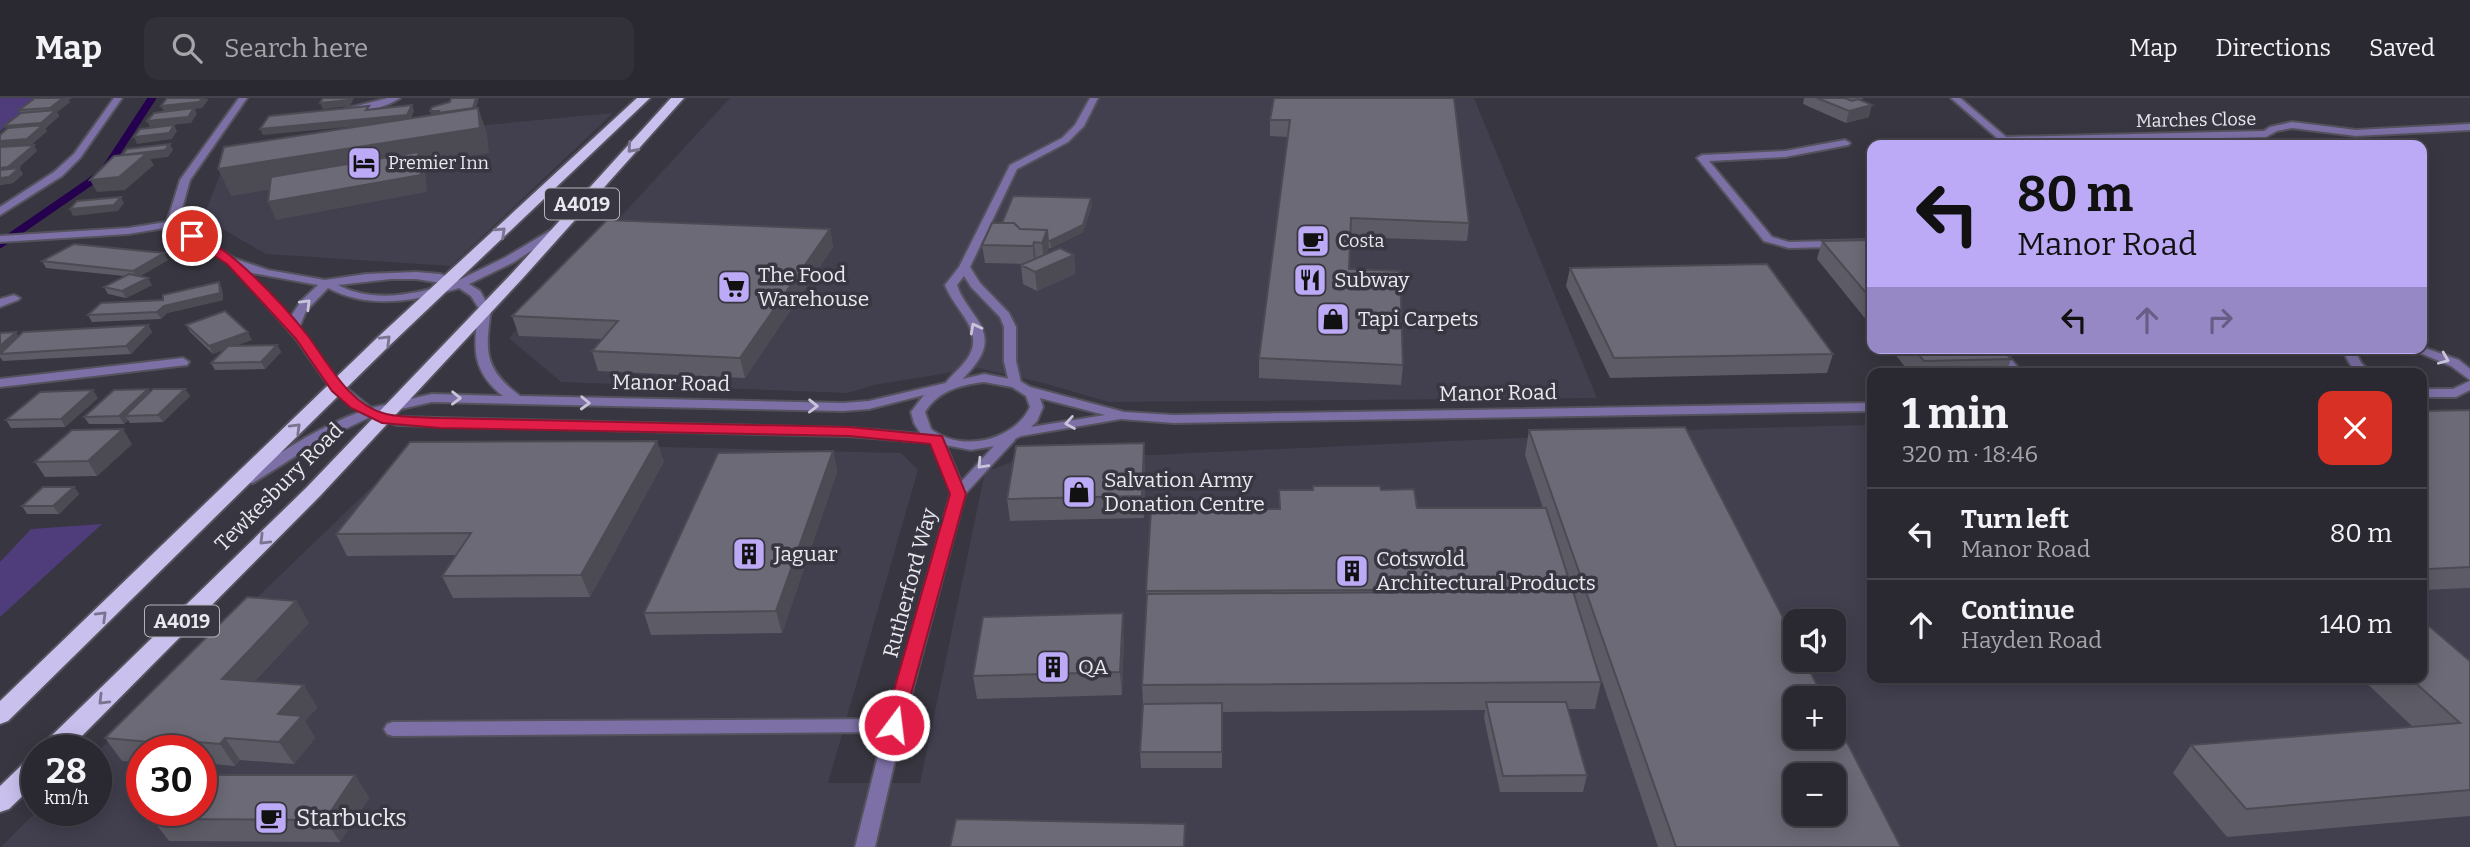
<!DOCTYPE html>
<html lang="en">
<head>
<meta charset="utf-8">
<style>
	:root { --surface:#2a2830; --page:#323038; --text:#f1f3f6; --muted:#a5a6ab; --line:#46444c }
	body { margin:0; font-family:Bitter,serif; background:var(--page); color:var(--text); height:100vh; display:flex; flex-direction:column; font-size:26px; white-space:nowrap }
	* { box-sizing:border-box; margin:0 }
	p { font-size:23px; color:var(--muted) }
	.icon { flex:none; width:38px; height:38px; fill:none; stroke:currentColor; stroke-width:2; stroke-linecap:round; stroke-linejoin:round }
	.map { position:relative; flex:1; overflow:hidden }
	.drawer { position:absolute; left:1867px; top:270px; width:560px; height:315px; display:flex; flex-direction:column; background:var(--surface); border-radius:14px; box-shadow:0 4px 18px #0003,0 0 0 2px var(--line) }
	.drawer>* { flex:none }
	.hud { position:absolute; left:1867px; top:42px; width:560px; height:214px; border-radius:14px; box-shadow:0 4px 18px #0003,0 0 0 2px var(--line); background:#bcaaf6; color:#111; overflow:hidden }
	.buttons { position:absolute; left:1783px; top:511px; display:grid; gap:14px }
	.buttons a { display:grid; place-items:center; width:63px; height:63px; border-radius:14px; background:var(--surface); box-shadow:0 4px 18px #0003,0 0 0 2px var(--line); font-size:35px }
	.speed { position:absolute; left:21px; top:637px; display:flex; gap:14px; font-size:35px; font-weight:700; text-align:center }
	.speed>* { display:grid; place-content:center; width:91px; height:91px; border-radius:50%; background:var(--surface); box-shadow:0 4px 18px #0003,0 0 0 2px var(--line); line-height:1 }
	.speed small { font-size:18px; font-weight:400 }
	.speed .limit { border:10px solid #d22; background:#fff; color:#111 }
	.pin { position:absolute; display:grid; place-items:center; width:60px; height:60px; color:#fff; margin:-30px; border:4px solid #fff; border-radius:50%; box-shadow:0 2px 7px #0007 }
	.me { position:absolute; width:77px; margin:-38px; rotate:15deg; stroke-linejoin:round; filter:drop-shadow(0 0 5px #0008) }
	.turn { display:flex; align-items:center; gap:24px; height:147px; padding:0 35px; font-size:32px }
	.turn .icon { width:91px; height:91px; stroke-width:2.5 }
	.turn b { display:block; font-size:49px; line-height:60px }
	.lanes { display:flex; align-items:center; height:66px; padding:0 35px; background:#0003; justify-content:center; gap:35px; direction:ltr }
	.lanes .off { opacity:.35 }
	.round { display:grid; place-items:center; flex:none; width:74px; height:74px; border-radius:14px; background:var(--page) }
	.headline { display:flex; align-items:center; justify-content:space-between; height:119px; padding:0 35px }
	h1 { font-size:42px; font-weight:700; line-height:52px }
	ul { padding:0; list-style:none }
	li { display:flex; align-items:center; gap:21px; height:91px; padding:0 35px; border-top:2px solid var(--line) }
	li div { flex:1 }
	li b { display:block; font-size:26px }
	li em { font-style:normal }
	header { display:flex; align-items:center; gap:42px; box-sizing:border-box; height:98px; padding:0 35px; background:var(--surface); border-bottom:2px solid var(--line) }
	header strong { font-size:33px }
	nav { display:flex; gap:38px; margin-inline-start:auto; font-size:24px }
	.search { width:490px; height:63px; background:var(--page); display:flex; align-items:center; gap:18px; box-sizing:border-box; padding:0 24px; border-radius:14px; color:var(--muted); font-size:26px }
	.map>svg:first-child { display:block }
	.built { fill:#423f4f; fill-rule:evenodd }
	.green { fill:#4f3c7b }
	.lines { fill:none; stroke-linecap:round; stroke-linejoin:round }
	.stream { stroke:#24004f; stroke-width:8 }
	.minor-casing { stroke:#54525c; stroke-width:4 }
	.tertiary-casing { stroke:#54525c; stroke-width:4 }
	.trunk-casing { stroke:#54525c; stroke-width:4 }
	.minor { fill:#7d70a6; fill-rule:evenodd }
	.tertiary { fill:#7d70a6; fill-rule:evenodd }
	.trunk { fill:#cac0ee; fill-rule:evenodd }
	.wall { fill:#5d5b65 }
	.shaded-wall { fill:#4c4a53 }
	.building { fill:#6c6a76; stroke:#4c4a53; stroke-width:2; fill-rule:evenodd }
	.oneway { stroke:#7a748e }
	.oneway2 { stroke:#c9c4d9 }
	.route { fill:#e11d48; stroke:#92132f; stroke-width:2 }
	.labels { text-anchor:middle; stroke-width:7; stroke-linejoin:round; paint-order:stroke }
	.far-street-label { font-size:18px; fill:#e9e8ef; stroke:#383640 }
	.far-poi-label { font-size:18px; fill:#e9e8ef; stroke:#383640; text-anchor:start }
	.shield { fill:#383640; stroke:#b4b3ba; stroke-width:2 }
	.shield-label { font-size:19px; font-weight:bold; fill:#e9e8ef }
	.poi-label { font-size:21px; fill:#e9e8ef; stroke:#383640; text-anchor:start }
	.street-label { font-size:21px; fill:#e9e8ef; stroke:#383640 }
	.near-poi-label { font-size:24px; fill:#e9e8ef; stroke:#383640; text-anchor:start }
</style>
</head>
<body>
<header>
<strong>Map</strong>
<div class="search"><svg class="icon" aria-label="search" viewBox="0 0 24 24"><circle cx="10" cy="10" r="6"/><path d="M15 15l6 6"/></svg>Search here</div>
<nav><a>Map</a><a>Directions</a><a>Saved</a></nav>
</header>
<div class="map">
<svg width="2470" height="749" viewBox="0 0 2470 749">
	<rect width="100%" height="100%" fill="#383640"/>
	<path class="built" d="M730 0H1474L1597 300 1109 304 1043 285 978 270 874 287 847 295 561 284 509 240Z
		M613 15 451 168 266 156 203 120 230 51Z
		M2470 315V749H1L38 712H96V655L408 354 433 343 901 355 918 372 828 685H920L985 374 1025 359 1151 357 1710 331 1872 327V579H2422V316ZM1796 523H1834V562H1796ZM1796 600H1834V639H1796ZM142 653H201V712H142ZM1796 677H1834V716H1796Z"/>
	<path class="green" d="M0 0H40L0 33Z
		M102 426 0 519V464L31 431Z"/>
	<g class="lines">
		<path class="stream" d="M0 146 103 75 152 0"/>
		<defs>
			<path id="minor" d="M114 0H122L80 60 62 78 0 117V109L54 74 74 56Z
				M239 0H247L190 82 178 125 233 160 268 172 325 182 366 176 416 174 440 176 459 182 506 159 551 132 555 131 560 134 514 164 469 186 480 193 491 212 485 216 481 214 471 198 459 190C415 203 370 212 328 190L306 213 299 230 343 289 337 293 332 292 297 242 230 166 170 129 128 136 0 144V138L128 130 167 124 180 82ZM247 174 318 187 301 203 290 220ZM391 181H416L448 186C413 197 372 205 338 187Z
				M388 0H400C388 8 359 18 345 11Z
				M1090 0H1098L1084 28 1068 44 1017 71 970 169 980 185 1009 215 1016 229V263L1021 285 1015 289 1009 285 1004 263V229L1000 219 971 189 964 178 957 187C961 200 970 210 977 221 997 251 974 267 956 289H946L945 286C952 276 964 268 970 256 983 231 953 210 945 187L959 169 1010 67 1062 40 1075 27Z
				M1951 0H1960L2006 39 2264 33 2270 29 2292 24 2356 32 2470 26V32L2356 38 2292 30 2277 33 2266 39 2013 45 2015 47H2005Z
				M1845 42 1850 45 1848 47 1785 59 1709 63 1772 139 1789 144 1872 142V148L1789 150 1764 143 1697 60 1702 57 1785 53Z
				M14 197 20 200 18 202 0 209V201Z
				M1988 250H2001L2023 275H2010Z
				M183 260 189 264 187 267 0 289V281Z
				M1009 336 1014 337 1016 340 1014 343 965 396 903 627 875 749H855L884 634 393 638 387 636 384 631 387 626 393 624 887 621 951 395 930 342 937 338 942 339 961 384 1004 337Z"/>
			<path id="tertiary" d="M485 208 491 212C485 254 484 271 520 298L843 305 869 303 984 276 1020 283 1030 289 1124 314 1174 317 1872 305V313L1174 325 1121 321 1021 338 1000 347 971 352 935 345 849 338 398 327 370 319 318 344 253 385H243L241 382 243 379C280 355 318 329 360 314L332 292 331 289 332 286H342L371 310 432 296 503 298C471 273 473 248 479 212ZM984 284 1012 289 1026 298 1030 309C1014 343 960 355 931 331L925 314C938 293 960 287 984 284ZM924 297 911 314 914 325 921 336 849 330 398 319 383 315 432 304 843 313 869 311ZM1040 300 1105 317 1031 329 1037 323 1043 309Z
				M2422 249 2459 262 2470 271V282L2451 268 2408 250Z
				M2350 250H2362L2357 257 2362 266 2372 275C2356 275 2352 271 2345 257Z
				M2470 283V292L2456 299H2422V291H2453Z"/>
			<path id="trunk" d="M637 0H650L390 247 8 623 0 626V603L378 239Z
				M671 0H684L523 180 320 398 67 653H40L43 646 306 390 513 174Z
				M37 658V684L9 711 0 714V688L28 661Z"/>
		</defs>
		<use href="#minor" class="minor-casing"/>
		<use href="#tertiary" class="tertiary-casing"/>
		<use href="#trunk" class="trunk-casing"/>
		<use href="#minor" class="minor"/>
		<use href="#tertiary" class="tertiary"/>
		<use href="#trunk" class="trunk"/>
	</g>
	<path class="wall" d="M35 0H74L68 1 70 4 57 14 59 18 45 31 47 33 31 47 37 53 18 70H19L23 76 13 85 0 87V37L6 32 21 15 19 12Z
		M1274 0 1469 125 1467 143 1351 139 1349 171 1403 267 1401 287 1259 280V260L1288 39 1270 38V22Z
		M1804 0H1864L1859 2 1869 19 1846 25 1803 6Z
		M1092 107 1083 134 1051 150H1049L1046 156 1074 157 1075 176 1037 193 1023 186 1021 167 1024 166 985 165 982 147 1002 125Z
		M830 131 833 149 745 280 598 273 592 253 602 241 519 238 512 218Z
		M1872 142V229L1817 161 1822 143Z
		M168 162 140 178 152 187 126 200 108 196 104 189 124 178 46 170 42 163Z
		M1570 170 1833 256 1827 275 1610 280 1566 188Z
		M219 184 222 191 223 202 167 215 161 221 92 224 88 217 163 202Z
		M148 227 152 234 131 256 3 263 0 259V235L18 238Z
		M186 227 252 242 234 248 277 247 281 254 265 271 215 272 211 265 225 251 213 256 190 234Z
		M1890 250H2001L2011 261 2006 275H1910Z
		M148 291 150 295 185 291 190 298 163 324 130 325 128 322 124 326H89L84 319Z
		M98 300 65 329 11 330 6 322Z
		M2470 312V490L2422 492V313Z
		M1529 332 1901 749H1658L1594 559 1601 584 1595 611H1568L1587 677 1583 694H1500L1484 620 1485 612 1222 614V670H1141L1140 654 1143 608 1142 587 1147 509 1146 493 1279 411V392H1381L1417 410H1543L1525 357Z
		M132 346 97 378 45 379 35 364Z
		M833 353 837 374 782 535 651 537 644 515Z
		M664 363 590 499 453 500 442 478 457 457 347 458 336 436Z
		M1145 366 1144 420 1010 423 1007 401Z
		M74 389 79 396 59 416H27L22 408Z
		M296 503 309 525 255 583 304 587 317 610 305 623 315 640 294 666 240 662 235 668 201 665V653H142V664L122 663 105 640Z
		M1124 537 1122 597 977 601 973 578Z
		M2470 563V718L2227 739 2173 675 2191 647 2413 629 2360 579H2422Z
		M355 677 369 700 340 744 169 743 152 721Z"/>
	<path class="shaded-wall" d="M63 0H68L70 4 57 14 59 18 45 31 47 33 30 47 0 50V43L8 34 4 28 53 15 50 10Z
		M202 0 209 1 202 10 195 11 197 16 191 25 150 29 147 23 164 14 161 8Z
		M349 0H354L350 8 323 11 320 5Z
		M476 0H479L474 18 433 19 430 13Z
		M412 7 414 13 410 23 263 37 260 31Z
		M1872 7 1869 19 1846 25 1849 13Z
		M478 10 487 35 489 55 423 66 425 71 427 94 276 122 268 104 420 67 231 98 218 71Z
		M174 27 177 33 172 41 137 46 134 39Z
		M170 46 173 52 168 59 150 61 154 67 125 92 97 94 90 82 122 57Z
		M34 47 37 53 12 75 0 76V70Z
		M19 70 23 76 13 85 0 87V80Z
		M121 99 124 105 118 113 73 118 70 111Z
		M1091 100 1092 107 1083 134 1051 150 1050 143Z
		M830 131 833 149 745 280 740 260Z
		M1047 132 1049 150 1044 163 1042 145Z
		M1034 144 1036 163 1034 166 1033 148Z
		M164 155 168 162 137 180 133 173Z
		M1074 157 1075 176 1037 193 1035 174Z
		M148 180 152 187 126 200 122 193Z
		M219 184 222 191 223 202 167 215 161 221 157 214 164 208Z
		M148 227 152 234 131 256 126 248Z
		M16 234 20 242 0 256V248Z
		M248 234 252 242 213 256 209 248Z
		M277 247 281 254 265 271 261 264Z
		M148 291 152 299 125 318 128 322 124 326 119 318Z
		M185 291 190 298 163 324 158 317Z
		M93 292 98 300 65 329 61 321Z
		M123 331 132 346 97 378 88 363Z
		M657 343 664 363 590 499 581 477Z
		M1144 345 1145 366 1144 420 1142 398Z
		M833 353 837 374 782 535 776 513Z
		M74 389 79 396 59 416 53 408Z
		M296 503 309 525 236 603 222 581Z
		M1123 515 1124 537 1122 597 1120 574Z
		M304 587 317 610 305 623 315 640 294 666 279 644 278 616Z
		M225 640 240 662 235 668 220 646Z
		M163 641 171 653H165L160 645Z
		M355 677 369 700 340 744 325 722Z"/>
	<path class="building" d="M35 0H63L50 10 19 12Z
		M167 0H202L199 4 161 8Z
		M323 0H349L348 2 320 5Z
		M451 0H476L473 10 438 15 439 13H430L432 9 450 4Z
		M1274 0H1454L1469 125 1351 120 1349 171 1400 173 1403 267 1259 260 1290 22H1270Z
		M1817 0H1845L1852 3 1858 1 1872 7 1849 13Z
		M412 7 407 17 260 31 269 18 369 8 366 12Z
		M194 10 188 19 147 23 154 15Z
		M478 10 480 30 218 71 224 49Z
		M56 12 41 25 4 28 21 15Z
		M43 27 27 41 0 43V37L8 30Z
		M174 27 169 35 134 39 140 31Z
		M170 46 165 52 122 57 127 51Z
		M34 47 8 69 0 70V49Z
		M418 54 421 77 268 104 271 79Z
		M147 55 119 79 90 82 114 58Z
		M19 70 9 79 0 80V72Z
		M1013 98 1091 100 1083 127 1050 143H1048L1047 132 1020 131 1014 125H1002Z
		M121 99 114 107 70 111 77 103Z
		M607 122 830 131 740 260 592 253 618 223 512 218Z
		M992 125H1014L1020 131 1047 132 1042 145 1034 144 1033 148 982 147Z
		M1872 142V202L1822 143Z
		M74 146 164 155 133 173 42 163Z
		M1060 150 1074 157 1035 174 1021 167Z
		M1767 166 1833 256 1614 260 1570 170Z
		M129 176 148 180 122 193 104 189Z
		M219 184 220 195 164 208 157 214 88 217 101 205 163 202V197Z
		M225 213 248 234 209 248 186 227Z
		M148 227 126 248 0 256 23 234Z
		M16 234 0 248V235Z
		M277 247 261 264 211 265 228 248Z
		M1913 250H2001L2011 261 1924 263Z
		M148 291 119 318 84 319 114 292Z
		M153 291H185L158 317 125 318Z
		M93 292 61 321 6 322 40 294Z
		M2470 312V469L2429 471 2422 465V313Z
		M1685 329 1796 545V562H1804L1824 600H1796V639H1834V619L1901 749H1676L1529 332ZM1796 677H1834V716H1796Z
		M123 331 88 363 35 364 72 332Z
		M657 343 581 477 442 478 471 435 336 436 410 344Z
		M1144 345 1142 398 1007 401 1016 348Z
		M833 353 776 513 644 515 718 355Z
		M1313 388H1380L1381 392 1414 391 1417 410H1546L1572 491 1146 493 1151 412 1280 411 1279 392H1313Z
		M43 389H74L53 408H22Z
		M1573 493 1601 584 1142 587 1147 496Z
		M247 499 296 503 222 581 304 587 278 616 302 618 279 644 225 640 220 646 163 641 160 645 105 640Z
		M1123 515 1120 574 973 578 983 519Z
		M2422 522 2470 563V692L2246 711 2191 647 2460 625 2409 579H2422Z
		M1486 604H1566L1587 677 1503 678Z
		M1222 605V654H1140L1143 606Z
		M201 677H355L325 722 152 721 159 712H201Z
		M956 721 1185 726 1184 749H950Z"/>
	<defs><path id="oneway-chevron" d="M-2-3.5L2.5 0L-2 3.5" fill="none" stroke-width="1.6" stroke-linecap="round" stroke-linejoin="round" transform="scale(1.75)"/></defs>
	<g class="oneway">
		<use href="#oneway-chevron" transform="translate(632 50) rotate(132)"/>
		<use href="#oneway-chevron" transform="translate(501 134) rotate(-43)"/>
		<use href="#oneway-chevron" transform="translate(386 242) rotate(-44)"/>
		<use href="#oneway-chevron" transform="translate(296 330) rotate(-44)"/>
		<use href="#oneway-chevron" transform="translate(264 442) rotate(135)"/>
		<use href="#oneway-chevron" transform="translate(102 518) rotate(-44)"/>
		<use href="#oneway-chevron" transform="translate(103 602) rotate(135)"/>
	</g>
	<g class="oneway2">
		<use href="#oneway-chevron" transform="translate(306 206) rotate(-45)"/>
		<use href="#oneway-chevron" transform="translate(975 230) rotate(-118)"/>
		<use href="#oneway-chevron" transform="translate(2444 261) rotate(23)"/>
		<use href="#oneway-chevron" transform="translate(456 300) rotate(1)"/>
		<use href="#oneway-chevron" transform="translate(585 305) rotate(2)"/>
		<use href="#oneway-chevron" transform="translate(813 308) rotate(1)"/>
		<use href="#oneway-chevron" transform="translate(1070 325) rotate(170)"/>
		<use href="#oneway-chevron" transform="translate(982 366) rotate(133)"/>
	</g>
	<path class="route" d="M192 135C228 146 284 207 308 238 329 266 349 307 386 316 403 320 423 319 440 320L849 329 942 338 966 396 901 632 894 634 887 632 884 627 950 396 930 346 849 338 440 330 382 325 351 310 332 293 296 241 227 166 188 141 186 138Z"/>
	<defs>
		<symbol id="hotel-square" viewBox="-11 -11 22 22"><rect x="-9" y="-9" width="18" height="18" rx="4" fill="#bcaaf6" stroke="#383640"/><path d="M-6-4.5h1.5V1H6V5H4.5V3h-9V5H-6ZM-4 0a1.8 1.8 0 1 1 3.6 0ZM.5 0V-2.5h3Q6-2.5 6 0Z" fill="#111"/></symbol>
		<symbol id="cafe-square" viewBox="-11 -11 22 22"><rect x="-9" y="-9" width="18" height="18" rx="4" fill="#bcaaf6" stroke="#383640"/><path d="M-5.5-4.5H6V0H3Q3 3.5 0 3.5H-2.5Q-5.5 3.5-5.5 0ZM3-3.2v2h1.7v-2ZM-6 4.5H4V6H-6Z" fill="#111"/></symbol>
		<symbol id="restaurant-square" viewBox="-11 -11 22 22"><rect x="-9" y="-9" width="18" height="18" rx="4" fill="#bcaaf6" stroke="#383640"/><path d="M-5-6h1v4h1v-4h1v4h1v-4h1v5L-1.5 .5V6h-2V.5L-5-1ZM5-6V6H3V1.5H1.5Q1.5-4 5-6Z" fill="#111"/></symbol>
		<symbol id="supermarket-square" viewBox="-11 -11 22 22"><rect x="-9" y="-9" width="18" height="18" rx="4" fill="#bcaaf6" stroke="#383640"/><path d="M-6-5.5h2.5l.6 2H6L4.5 2H-2.5L-4.4-4H-6ZM-1.5 3.2a1.3 1.3 0 1 0 .1 0ZM3 3.2a1.3 1.3 0 1 0 .1 0Z" fill="#111"/></symbol>
		<symbol id="shop-square" viewBox="-11 -11 22 22"><rect x="-9" y="-9" width="18" height="18" rx="4" fill="#bcaaf6" stroke="#383640"/><path d="M-5-2.5h2.3a2.7 3.5 0 0 1 5.4 0H5L5.5 6h-11ZM-1.5-2.5h3a1.5 2.3 0 0 0-3 0Z" fill="#111"/></symbol>
		<symbol id="building-square" viewBox="-11 -11 22 22"><rect x="-9" y="-9" width="18" height="18" rx="4" fill="#bcaaf6" stroke="#383640"/><path d="M-4-6H4V6H1V3H-1V6H-4ZM-2.5-4.3h1.7v1.8h-1.7ZM.8-4.3h1.7v1.8H.8ZM-2.5-1h1.7V.8h-1.7ZM.8-1h1.7V.8H.8Z" fill="#111"/></symbol>
	</defs>
	<g fill-rule="evenodd">
		<use href="#hotel-square" x="345" y="46" width="38" height="38"/>
		<use href="#cafe-square" x="1294" y="124" width="38" height="38"/>
		<use href="#restaurant-square" x="1291" y="163" width="38" height="38"/>
		<use href="#supermarket-square" x="715" y="170" width="38" height="38"/>
		<use href="#shop-square" x="1314" y="202" width="38" height="38"/>
		<use href="#shop-square" x="1060" y="375" width="38" height="38"/>
		<use href="#building-square" x="730" y="437" width="38" height="38"/>
		<use href="#building-square" x="1333" y="454" width="38" height="38"/>
		<use href="#building-square" x="1034" y="550" width="38" height="38"/>
		<use href="#cafe-square" x="252" y="701" width="38" height="38"/>
	</g>
	<g class="labels">
		<g class="far-street-label">
			<text transform="translate(2196 22) rotate(-1)" y="6">Marches Close</text>
		</g>
		<g class="far-poi-label">
			<text x="388" y="71">Premier Inn</text>
			<text x="1338" y="149">Costa</text>
		</g>
		<g class="shield">
			<rect x="545" y="90.5" width="74" height="31" rx="5"/>
			<rect x="145" y="507.5" width="74" height="31" rx="5"/>
		</g>
		<g class="shield-label">
			<text x="582" y="113">A4019</text>
			<text x="182" y="530">A4019</text>
		</g>
		<g class="poi-label">
			<text x="758" y="184">The Food<tspan x="758" dy="24">Warehouse</tspan></text>
			<text x="1334" y="189">Subway</text>
			<text x="1358" y="228">Tapi Carpets</text>
			<text x="1104" y="389">Salvation Army<tspan x="1104" dy="24">Donation Centre</tspan></text>
			<text x="774" y="463">Jaguar</text>
			<text x="1376" y="468">Cotswold<tspan x="1376" dy="24">Architectural Products</tspan></text>
			<text x="1078" y="576">QA</text>
		</g>
		<g class="street-label">
			<text transform="translate(671 285) rotate(1)" y="7">Manor Road</text>
			<text transform="translate(1498 295) rotate(-1)" y="7">Manor Road</text>
			<text transform="translate(279 389) rotate(-45)" y="7">Tewkesbury Road</text>
			<text transform="translate(910 485) rotate(-75)" y="7">Rutherford Way</text>
		</g>
		<g class="near-poi-label">
			<text x="296" y="728">Starbucks</text>
		</g>
	</g>
</svg>
<div class="buttons">
<a><svg class="icon" aria-label="sound" viewBox="0 0 24 24"><path d="M4 9h4l5-4v14l-5-4H4zM17 9q2 3 0 6"/></svg></a>
<a>+</a>
<a>−</a>
</div>
<div class="speed"><div>28<small>km/h</small></div><div class="limit">30</div></div>
<div class="pin" style="left:192px;top:138px;background:#d93025"><svg class="icon" aria-label="arrive" viewBox="0 0 24 24"><path d="M6 21V4h12l-3 4 3 4H6"/></svg></div>
<svg class="me" style="left:894px;top:627px" viewBox="-20 -20 40 40"><circle r="17" fill="#e11d48" stroke="#fff" stroke-width="3"/><path d="M0-11L8 9 0 5-8 9z" fill="#fff"/></svg>
<div class="hud">
<div class="turn"><svg class="icon" aria-label="left" viewBox="0 0 24 24"><path d="M17 20v-9H6M10 6l-5 5 5 5"/></svg><div><b>80 m</b>Manor Road</div></div>
<div class="lanes"><svg class="icon" aria-label="left" viewBox="0 0 24 24"><path d="M17 20v-9H6M10 6l-5 5 5 5"/></svg><svg class="icon off" aria-label="ahead" viewBox="0 0 24 24"><path d="M12 20V5M6 11l6-6 6 6"/></svg><svg class="icon off" aria-label="right" viewBox="0 0 24 24"><path d="M7 20v-9h11M14 6l5 5-5 5"/></svg></div>
</div>
<section class="drawer">
<div class="headline"><div><h1>1 min</h1><p>320 m · 18:46</p></div><a class="round" style="background:#d93025;color:#fff"><svg class="icon" aria-label="close" viewBox="0 0 24 24"><path d="M6 6l12 12M18 6L6 18"/></svg></a></div>
<ul>
<li><svg class="icon" aria-label="left" viewBox="0 0 24 24"><path d="M17 20v-9H6M10 6l-5 5 5 5"/></svg><div><b>Turn left</b><p>Manor Road</p></div><em>80 m</em></li>
<li><svg class="icon" aria-label="ahead" viewBox="0 0 24 24"><path d="M12 20V5M6 11l6-6 6 6"/></svg><div><b>Continue</b><p>Hayden Road</p></div><em>140 m</em></li>
</ul>
</section>
</div>
</body>
</html>
